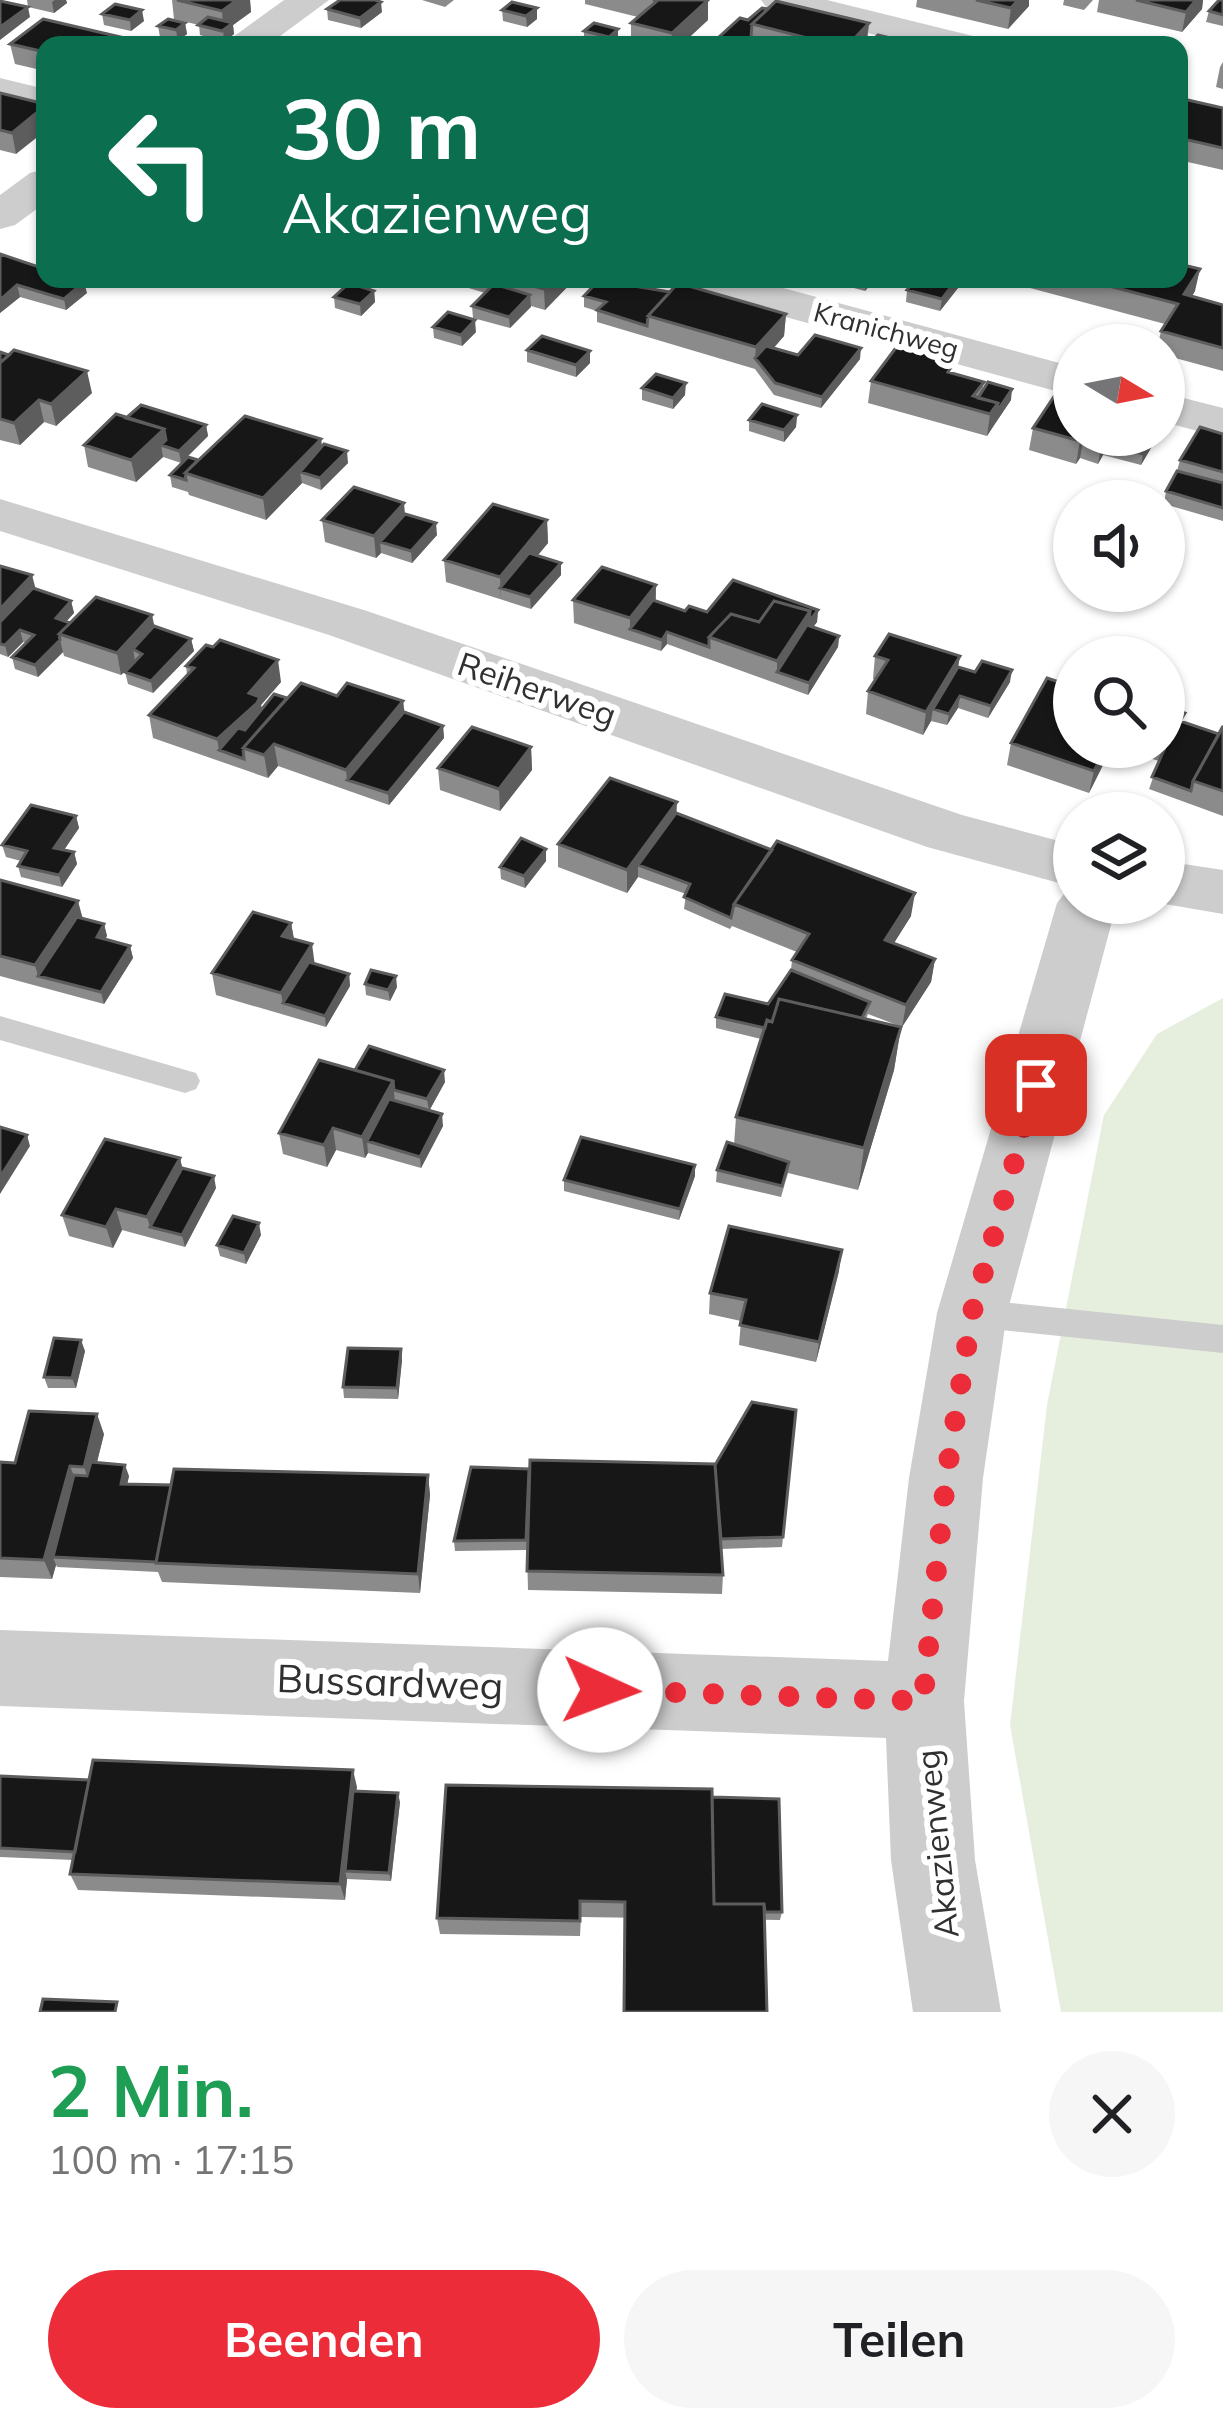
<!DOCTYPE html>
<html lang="de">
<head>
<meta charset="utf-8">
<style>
	:root { --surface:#fff; --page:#f6f6f6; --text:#202124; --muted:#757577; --accent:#ed2c39 }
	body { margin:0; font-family:Mulish,sans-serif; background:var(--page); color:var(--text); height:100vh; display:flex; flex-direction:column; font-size:45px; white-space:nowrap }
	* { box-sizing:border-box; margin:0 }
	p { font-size:39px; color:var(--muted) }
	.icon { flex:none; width:66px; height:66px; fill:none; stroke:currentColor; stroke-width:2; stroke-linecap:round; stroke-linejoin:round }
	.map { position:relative; height:2012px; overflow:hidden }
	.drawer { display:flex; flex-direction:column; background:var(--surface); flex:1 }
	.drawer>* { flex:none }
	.top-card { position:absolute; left:36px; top:36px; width:1152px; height:252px; border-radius:24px; box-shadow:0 3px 9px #0004; background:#0b6e4f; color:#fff; overflow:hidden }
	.needle { width:78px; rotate:100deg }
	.buttons { position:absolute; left:1053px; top:324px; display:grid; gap:24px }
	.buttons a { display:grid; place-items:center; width:132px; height:132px; border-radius:50%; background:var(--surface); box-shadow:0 3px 9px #0004; font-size:60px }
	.pin { position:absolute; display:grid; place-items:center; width:102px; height:102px; color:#fff; margin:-51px; border-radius:24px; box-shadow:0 6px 18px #0006 }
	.me { position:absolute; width:132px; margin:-66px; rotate:92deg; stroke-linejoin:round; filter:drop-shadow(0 0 9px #0008) }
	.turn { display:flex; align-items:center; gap:42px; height:252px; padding:0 48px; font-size:54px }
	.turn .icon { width:156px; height:156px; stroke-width:2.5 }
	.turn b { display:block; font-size:84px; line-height:102px }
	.round { display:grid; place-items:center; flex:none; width:126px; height:126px; border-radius:63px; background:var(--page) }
	.overview { display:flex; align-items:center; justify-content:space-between; height:204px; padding:0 48px }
	h1 { font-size:72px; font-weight:700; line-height:90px; color:#1e9e55 }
	.action { display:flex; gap:24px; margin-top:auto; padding:24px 48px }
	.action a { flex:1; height:138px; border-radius:72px; background:var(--accent); color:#fff; font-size:48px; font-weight:700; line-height:138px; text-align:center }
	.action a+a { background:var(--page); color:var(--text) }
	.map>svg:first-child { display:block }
	.green { fill:#e6eede }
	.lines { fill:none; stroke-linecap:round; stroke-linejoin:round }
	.service { fill:#cdcdcd; fill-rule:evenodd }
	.minor { fill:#cdcdcd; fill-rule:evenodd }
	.wall { fill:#8b8b8b }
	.shaded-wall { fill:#5d5d5d }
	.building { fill:#171717; stroke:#5d5d5d; stroke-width:3 }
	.route { stroke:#ed2c39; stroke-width:21; stroke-dasharray:0 37.8 }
	.labels { text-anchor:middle; stroke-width:12; stroke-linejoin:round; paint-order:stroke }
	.far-street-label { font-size:27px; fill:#303030; stroke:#fff }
	.street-label { font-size:33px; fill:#303030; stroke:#fff }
	.near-street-label { font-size:39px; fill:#303030; stroke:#fff }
</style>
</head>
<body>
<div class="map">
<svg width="1223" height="2012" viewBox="0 0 1223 2012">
	<rect width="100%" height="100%" fill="#fff"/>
	<path class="green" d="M1223 998V2012H1061L1010 1725 1047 1405 1104 1115 1157 1034Z"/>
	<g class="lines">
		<path class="service" d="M0 1016 196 1073 200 1081 196 1089 185 1093 0 1040Z
			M972 1299 1223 1325V1353L972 1327 960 1323 955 1313 960 1303Z"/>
		<path class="minor" d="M284 0H329L268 45H222Z
			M761 0H827L977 37 983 45H916L767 8Z
			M0 78 45 89V113L0 102Z
			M45 169V203L15 225 0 229V195L30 173Z
			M677 279H750L1074 367V396L683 289Z
			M1164 393 1223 408V438L1164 422Z
			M0 499 367 611 962 815 1074 845V903H1117L1007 1313 983 1478 964 1701 975 1860 1001 2012H913L891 1860 886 1738 0 1706V1630L888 1661 909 1478 937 1313 1057 903 1070 886 927 847 329 635 0 531Z
			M1164 861 1223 870V914L1159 903H1164Z"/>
	</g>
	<path class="wall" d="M27 0H66L67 3 54 13 28 7Z
		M172 0H250L251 12 233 25 234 34 224 42 200 35 199 25 174 19Z
		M422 0H454L445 7Z
		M585 0H708V20L682 44 685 45H635L631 44V23L638 17 585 4Z
		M917 0H1029V6L1008 29 916 7Z
		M1064 0H1093L1084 10 1063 5Z
		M1099 0H1203L1202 9 1182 32 1097 12Z
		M1223 0V26L1206 22 1209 11Z
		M537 8V19L527 27 503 21 502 10Z
		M327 9 382 12 361 28 328 20Z
		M102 14 144 21 131 31 104 25Z
		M748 20 869 23 867 44 719 45V37Z
		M185 23 187 34 178 41 160 37 158 26Z
		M618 29V39L612 45H595L584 42V31Z
		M10 44 151 45H176H45V71L15 64Z
		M1223 62V89L1216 87 1220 67Z
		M0 93 45 104 16 154 0 150Z
		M1179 98 1223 108V170L1179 160Z
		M0 254 87 293 66 310 20 297 0 313Z
		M237 279H271L262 286Z
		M439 279H575L545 310 531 306 510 328 473 318 472 306 485 293Z
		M820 279H875L865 291Z
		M916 279H965L940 311 906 302 907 290Z
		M1005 279H1179L1195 291 1192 296 1223 305V371L1164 355V345H1158L1161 331 1165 324 1008 282V280Z
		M626 285 786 314 784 336 773 348 798 355 860 359 821 408 774 395 755 369 597 322V311L584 307V296Z
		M374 291 375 302 361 316 335 308 334 297Z
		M433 327 476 332 462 346 434 338Z
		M527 350 590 363 576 377 527 362Z
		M0 352 92 393 56 426 44 422 20 445 0 440Z
		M955 374 984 382 982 391 1011 400 987 436 868 403 871 381Z
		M642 388 685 395 673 409 642 400Z
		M797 415 796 427 784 442 749 431V420Z
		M126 418 206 425 208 436 181 463 163 457 136 482 88 467 84 445Z
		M1033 428 1155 441 1141 465 1103 455 1098 464 1080 458 1076 464 1029 450Z
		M1223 434V521L1164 504 1166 491 1177 471 1180 460Z
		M321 439 322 446 348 463 321 490 302 483 266 520 189 495 188 492 172 487 170 475 198 460Z
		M405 514 437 535 412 563 381 553 376 558 325 542 322 520Z
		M547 520 548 543 537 556 561 563V575L531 609 446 582 444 560Z
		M0 566 35 589 71 601 74 613 66 621 154 626 191 639 194 651 153 693 128 684 125 672 135 661 121 675 64 656 63 652 38 677 15 669 12 657 26 643 23 642 8 657 0 654Z
		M656 585V601L685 611 818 610 817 622 813 627 839 636 838 647 808 695 667 644 661 651 574 623 573 600Z
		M875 656H960L958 667 1010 682 988 718 958 708 947 725 931 721 923 735 866 714 868 691 875 680 873 679Z
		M186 666 281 682 261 705 262 708 287 698 337 696 403 701 404 712 443 726 444 738 389 805 278 766 268 778 153 738 149 715 187 675Z
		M1183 722 1219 734 1223 726V816L1149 789 1159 761 1127 751V747H1164Z
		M1011 743 1112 747 1089 793 1007 765Z
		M531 747 532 770 500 811 440 790 438 768Z
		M676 813 911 916 894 943 935 959 931 982 902 1027 868 1014 866 1019 901 1027 894 1070 858 1190 788 1173 781 1197 716 1182 717 1170 734 1145 736 1117 761 1039 716 1028V1017L768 1004 791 970 792 960 797 952 732 926 730 929 684 909 686 894 638 877 627 893 558 867V844Z
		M76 816 79 828 64 850 74 852 77 864 62 887 21 877 18 866 21 861 6 857 2 845Z
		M546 861 525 888 501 879 500 867Z
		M0 880 83 918 104 924 107 936 105 939 130 946 133 958 104 1004 0 976Z
		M291 923 294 939 315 964 349 974 350 986 326 1027 216 995 212 973Z
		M365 984 397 987 390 1001 366 995Z
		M355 1070 445 1082 429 1111 443 1126 421 1168 368 1153 365 1158 336 1150 327 1167 283 1154 279 1133Z
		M180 1158 182 1168 216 1188 185 1247 122 1230 113 1248 69 1236 62 1215Z
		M695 1176 679 1220 564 1191V1180Z
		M261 1235 246 1264 220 1256 217 1245Z
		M839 1271 816 1362 739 1345 741 1321 709 1314 710 1293Z
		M85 1351 76 1388H48L44 1377Z
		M402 1360 398 1399 344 1398 343 1387Z
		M796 1410 782 1547 721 1549 723 1575 722 1594 528 1590 527 1550 455 1551 454 1541 529 1469 715 1464Z
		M104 1434 97 1462 129 1476 127 1484 171 1485 428 1475 430 1495 420 1593 162 1582 158 1572 57 1567 56 1565 52 1579 0 1577V1462L15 1463Z
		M353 1770 356 1791 400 1802 391 1881 347 1879 345 1900 78 1890 70 1874 73 1860 0 1857V1776L89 1780Z
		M712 1797 782 1912 780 1920 581 1917 580 1936 440 1934 437 1918Z"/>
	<path class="shaded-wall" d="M55 0H66L67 3 54 13 52 2Z
		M237 0H250L251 12 233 25 234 34 224 42 222 11Z
		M708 0V20L681 45H671L672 33Z
		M1017 0H1029V6L1008 29 1011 8Z
		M1196 0H1203L1202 9 1182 32 1186 12Z
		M381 2 382 12 361 28 360 18Z
		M28 7 30 17 0 40V27Z
		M537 8V19L527 27 526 16Z
		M142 10 144 21 131 31 130 20Z
		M185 23 187 34 178 41 176 30Z
		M869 23 866 45H848Z
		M618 29V39L612 45H609V37Z
		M45 106V131L16 154 12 133Z
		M1200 269 1195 291 1180 316 1184 294Z
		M553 279H575L545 310 544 289Z
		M867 279H875L865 291Z
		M957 279H965L940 311 942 299Z
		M84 282 87 293 66 310 64 299Z
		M17 285 20 297 0 313V300Z
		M374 291 375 302 361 316 360 304Z
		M530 295 531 307 510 328 509 317Z
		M786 314 784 336 760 364 755 358 756 347Z
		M475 320 476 332 462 346 461 335Z
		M861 348 860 359 821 408 822 397Z
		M590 351V363L576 377V365Z
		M87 371 92 393 56 426 51 404Z
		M686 383 685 395 673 409V398Z
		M1012 389 1011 400 994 425 996 413Z
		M39 400 44 422 20 445 14 423Z
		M998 403 994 425 987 436 990 414Z
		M797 415 796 427 784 442V430Z
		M206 425 208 436 181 463 179 451Z
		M164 429 168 447 161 445 163 457 136 482 131 460Z
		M1106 435H1116L1105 443 1103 455 1098 464 1102 441Z
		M1155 435H1157L1155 441 1141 465 1143 454Z
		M1084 436 1080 458 1076 464 1080 441Z
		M321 439 323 461 300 472 302 483 266 520 263 498Z
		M347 451 348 463 321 490 320 478Z
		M404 503 406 526 380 542 381 553 376 558 374 536Z
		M547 520 548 543 509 590 500 588 501 600 500 577Z
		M436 523 437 535 412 563 411 551Z
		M561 563V575L531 609 530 597Z
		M32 575 38 598 0 627V609Z
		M656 585 655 607 630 629V618Z
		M71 601 74 613 59 630 56 618Z
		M818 610 817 622 808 634 809 622Z
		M810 611 808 634 777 672V661Z
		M152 615 157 638 133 649 135 661 121 675 117 653Z
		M20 630 23 642 8 657 5 645Z
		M667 632V644L661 651 662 640Z
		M839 636 838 647 808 695 809 683Z
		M191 639 194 651 153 693 151 681Z
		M60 640 63 652 38 677 35 665Z
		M960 656 956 678 933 709 931 721 923 735 926 712Z
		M278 660 281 682 261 705 264 719 219 750 217 739 249 693Z
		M1012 670 1010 682 988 718 991 706Z
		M960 696 958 708 947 725 949 714Z
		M403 701 406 724 347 780 346 770Z
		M443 726 444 738 389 805 388 793Z
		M274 744 278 766 268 778 264 755Z
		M531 747 532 770 500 811 499 789Z
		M1106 747H1112L1089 793 1094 771Z
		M677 802 676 825 638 865V877L627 893V870Z
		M76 816 79 828 57 860 54 848Z
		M546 849V861L525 888 524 876Z
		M74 852 77 864 62 887 59 875Z
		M915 893 911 916 882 962 885 940Z
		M78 901 84 923 38 976 35 965Z
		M291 923 295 945 282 936Z
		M104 924 107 936 100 949 97 937Z
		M312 944 315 966 283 1003 285 1015 281 993Z
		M130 946 133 958 104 1004 101 992Z
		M935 959 931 982 902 1027 906 1005Z
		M349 974 350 986 326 1027 325 1016Z
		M396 976 397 987 390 1001 388 990Z
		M901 1027 894 1070 858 1190 864 1148Z
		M444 1070 445 1082 429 1111 427 1099Z
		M393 1081 395 1103 367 1141 368 1153 365 1158 362 1137Z
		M442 1114 443 1126 421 1168 420 1157Z
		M333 1128 336 1150 327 1167 324 1145Z
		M27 1135 30 1146 0 1194V1177Z
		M180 1158 185 1179 150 1227 147 1217Z
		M695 1165V1176L679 1220 680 1209Z
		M214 1176 216 1188 185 1247 182 1235Z
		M116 1209 122 1230 113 1248 106 1227Z
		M259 1223 261 1235 246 1264 244 1253Z
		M842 1250 839 1271 816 1362 819 1342Z
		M81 1340 85 1351 76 1388 72 1378Z
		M401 1349 402 1360 398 1399 397 1388Z
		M97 1414 104 1434 91 1486 84 1467Z
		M125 1465 129 1476 125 1494 121 1484Z
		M70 1466 78 1486 53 1557 56 1565 52 1579 44 1560Z
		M428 1475 430 1495 420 1593 418 1574Z
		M353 1770 357 1787 348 1871H345L347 1879 345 1900 340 1884Z
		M398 1793 400 1802 391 1881 389 1873Z"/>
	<path class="building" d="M177 0H237L222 11Z
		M340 0H375L381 2 360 18 327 9Z
		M653 0H708L672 33 631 23 657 1Z
		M976 0H1018L1011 8Z
		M1136 0H1196L1186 12Z
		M1219 0H1223V15L1209 11Z
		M0 1 28 7 0 27Z
		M776 1 869 23 848 45H835L752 24Z
		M512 2 537 8 526 16 502 10Z
		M115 4 142 10 130 20 102 14Z
		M762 8 768 9 752 24 751 37 744 44 719 37 740 18 748 20Z
		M208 17 233 23 222 31 198 25Z
		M43 19 129 39 121 45H45V52L10 44Z
		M168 19 185 23 176 30 158 26Z
		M594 23 618 29 609 37 584 31Z
		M878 35 907 42 904 45H868Z
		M129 40 151 45 157 41 176 45H129Z
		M0 93 45 104V106L12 133 0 130Z
		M1179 98 1223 108V148L1179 138Z
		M0 254 45 269V279H76L84 282 64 299 17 285 0 300Z
		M1179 264 1200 269 1184 294 1223 305V348L1161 331 1178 304 1082 279H1179Z
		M510 279H553L544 289Z
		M600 279H618L626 281 622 284 670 292 648 316 647 326 597 310 606 302 584 296Z
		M916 279H957L942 299 907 290Z
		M349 283 374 291 360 304 334 297Z
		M678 283 786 314 756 347 648 316Z
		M494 284 530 295 509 317 472 306Z
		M448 312 475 320 461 335 433 327Z
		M815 335 861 348 822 397 775 383 755 358 766 346 798 355Z
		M542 336 590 351 576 365 527 350Z
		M898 345 956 360 948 372 984 382 973 396 998 403 990 414 871 381Z
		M14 350 87 371 51 404 39 400 14 423 0 419V363Z
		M0 352 9 355 0 363Z
		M656 374 686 383 673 398 642 388Z
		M988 382 1012 389 996 413 998 403 978 398Z
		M1059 389 1074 393V435H1106L1102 441 1084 436 1080 441 1033 428Z
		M762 404 797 415 784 430 749 420Z
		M141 405 206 425 179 451 161 445 166 440 164 429 126 418Z
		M116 414 164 429 131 460 84 445Z
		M245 416 321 439 263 498 185 473Z
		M1200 427 1223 434V472L1180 460Z
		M1110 435H1155L1143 454 1105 443Z
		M324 444 347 451 320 478 300 472Z
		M188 457 198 460 185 473 186 480 170 475Z
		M1177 471 1223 483V508L1166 491Z
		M354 487 404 503 374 536 322 520Z
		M493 504 547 520 500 577 444 560Z
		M405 514 436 523 411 551 380 542Z
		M529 553 561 563 530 597 500 588Z
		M0 566 32 575 0 609Z
		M602 567 656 585 630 618 573 600Z
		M733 580 818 610 809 622 810 611 774 601 759 622 731 614 709 637V647L667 632 662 640 630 629 653 600 685 611 689 606 707 612Z
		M33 588 71 601 56 618 70 623 59 634 60 640 35 665 12 657 34 635 20 630 5 645 0 644V622Z
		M96 597 152 615 117 653 59 634Z
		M774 601 810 611 777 661 709 637 731 614 759 622Z
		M807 625 839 636 809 683 777 672Z
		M154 626 191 639 151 681 125 672 142 654 133 649Z
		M889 634 960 656 926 712 868 691 888 660 875 656Z
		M220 640 278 660 249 693 260 697 257 703 217 739 149 715 194 668 186 666 206 645 213 647Z
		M982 661 1012 670 991 706 960 696 949 714 933 709 958 667 975 672Z
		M1047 678 1074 687V747H1106L1094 771 1011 743Z
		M301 683 337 696 347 683 403 701 346 770 274 744 264 755 243 748Z
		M274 694 287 698 243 748 244 759 219 750 238 728 245 730Z
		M1164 706 1185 713 1180 721 1219 734 1193 781 1191 791 1152 777 1164 750 1154 747H1164Z
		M404 712 443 726 388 793 347 780Z
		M1223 726V791L1193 781Z
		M472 727 531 747 499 789 438 768Z
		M610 778 677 802 627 870 558 844Z
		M31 805 76 816 54 848 74 852 59 875 18 866 27 851 2 845Z
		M676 813 772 850 734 904 731 918 684 897 690 884 638 865Z
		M521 838 546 849 524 876 500 867Z
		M777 841 915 893 885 940 935 959 906 1005 792 960 809 934 734 904Z
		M0 880 78 901 35 965 0 956Z
		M253 912 291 923 282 936 312 944 281 993 212 973Z
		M77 917 104 924 97 937 130 946 101 992 38 976Z
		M309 962 349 974 325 1016 283 1003Z
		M371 970 396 976 388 990 365 984Z
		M791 970 870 1002 862 1018 779 999 772 1022 767 1020 765 1028 716 1017 725 994 768 1004Z
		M779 999 901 1027 864 1148 736 1117 767 1020 772 1022Z
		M369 1046 444 1070 427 1099 394 1090 393 1081 355 1070Z
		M319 1060 393 1081 362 1137 333 1128 324 1145 279 1133Z
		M389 1099 442 1114 420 1157 367 1141Z
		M0 1127 27 1135 0 1177Z
		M581 1137 695 1165 680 1209 564 1180Z
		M105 1139 180 1158 147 1217 116 1209 106 1227 62 1215Z
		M727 1142 789 1162 782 1186 717 1170Z
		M182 1168 214 1176 182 1235 150 1227Z
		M233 1216 259 1223 244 1253 217 1245Z
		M729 1226 842 1250 819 1342 740 1325 746 1300 710 1293Z
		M54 1338 81 1340 72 1378 44 1377Z
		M348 1348 401 1349 397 1388 343 1387Z
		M752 1402 796 1410 783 1537 721 1539 715 1465Z
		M29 1411 97 1414 84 1467 70 1466 44 1560 0 1558V1462L15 1463Z
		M530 1460 715 1464 723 1575 527 1571Z
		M91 1462 125 1465 121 1484 171 1485 156 1562 53 1557 74 1475 87 1476Z
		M471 1467 529 1469 526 1540 454 1541Z
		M174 1469 428 1475 418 1574 156 1563Z
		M93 1760 353 1770 340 1884 70 1874Z
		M0 1776 89 1780 75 1852 0 1848Z
		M446 1785 712 1789 714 1904H764L767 2012H624L625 1902 580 1901V1921L437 1918Z
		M353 1791 398 1793 389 1873 345 1871Z
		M712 1797 779 1799 782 1912H765L764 1904H714Z
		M43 1999 117 2002 115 2012H40Z"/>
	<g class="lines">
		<path class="route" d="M600 1690 923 1701 946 1478 972 1313 1036 1085"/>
	</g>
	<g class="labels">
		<g class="far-street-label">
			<text transform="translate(886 331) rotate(15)" y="9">Kranichweg</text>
		</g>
		<g class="street-label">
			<text transform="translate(537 689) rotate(19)" y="12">Reiherweg</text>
			<text transform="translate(937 1844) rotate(-96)" y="12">Akazienweg</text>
		</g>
		<g class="near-street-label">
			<text transform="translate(390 1682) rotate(2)" y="14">Bussardweg</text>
		</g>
	</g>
</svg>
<div class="buttons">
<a><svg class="needle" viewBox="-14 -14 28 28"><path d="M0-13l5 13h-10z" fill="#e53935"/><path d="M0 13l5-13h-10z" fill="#757577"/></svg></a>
<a><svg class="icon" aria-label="sound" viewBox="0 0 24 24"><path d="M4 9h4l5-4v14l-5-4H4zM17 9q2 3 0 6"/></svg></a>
<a><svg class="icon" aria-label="search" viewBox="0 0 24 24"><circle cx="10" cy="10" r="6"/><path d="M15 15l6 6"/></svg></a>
<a><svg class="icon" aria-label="layers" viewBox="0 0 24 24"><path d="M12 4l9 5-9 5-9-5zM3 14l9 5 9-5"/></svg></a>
</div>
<div class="pin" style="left:1036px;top:1085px;background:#d93025"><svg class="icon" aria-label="arrive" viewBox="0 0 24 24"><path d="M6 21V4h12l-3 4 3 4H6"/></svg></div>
<svg class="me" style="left:600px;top:1690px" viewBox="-20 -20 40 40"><circle r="19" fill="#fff"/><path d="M0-13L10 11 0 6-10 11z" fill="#ed2c39"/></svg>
<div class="top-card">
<div class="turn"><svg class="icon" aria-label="left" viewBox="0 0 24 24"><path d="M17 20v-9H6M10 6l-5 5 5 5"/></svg><div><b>30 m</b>Akazienweg</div></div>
</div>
</div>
<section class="drawer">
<div class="overview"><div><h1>2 Min.</h1><p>100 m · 17:15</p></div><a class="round"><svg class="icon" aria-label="close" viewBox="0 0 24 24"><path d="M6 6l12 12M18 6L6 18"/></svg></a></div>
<div class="action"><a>Beenden</a><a>Teilen</a></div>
</section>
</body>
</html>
